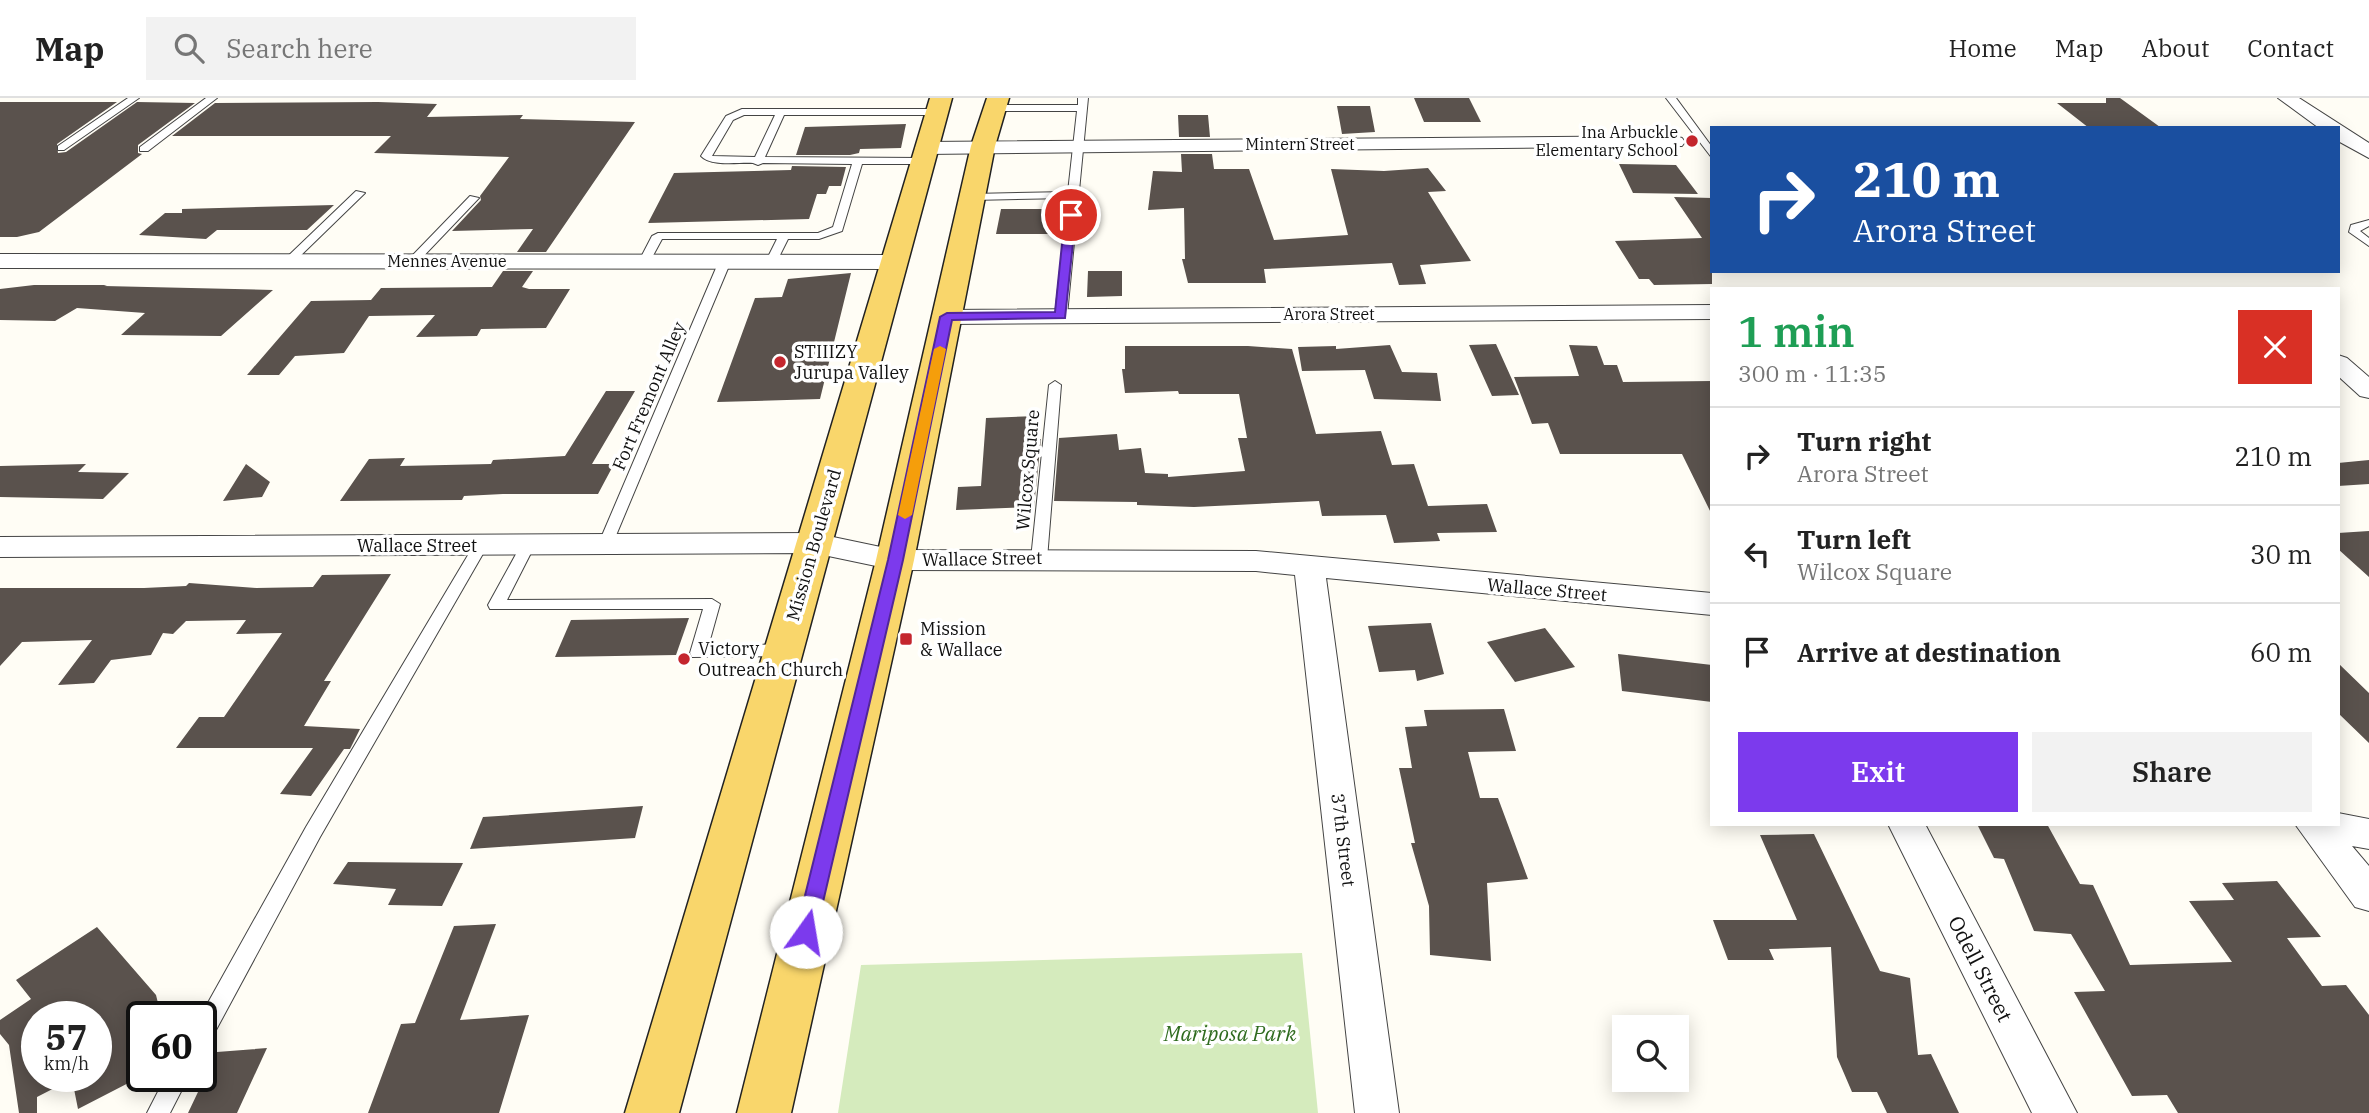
<!DOCTYPE html>
<html lang="en">
<head>
<meta charset="utf-8">
<style>
	:root { --surface:#fff; --page:#f2f2f2; --text:#222; --muted:#767676; --line:#e0e0e0; --accent:#7c3aed }
	body { margin:0; font-family:"IBM Plex Serif",serif; background:var(--page); color:var(--text); height:100vh; display:flex; flex-direction:column; font-size:26px; white-space:nowrap }
	* { box-sizing:border-box; margin:0 }
	p { font-size:23px; color:var(--muted) }
	.icon { flex:none; width:38px; height:38px; fill:none; stroke:currentColor; stroke-width:2; stroke-linecap:round; stroke-linejoin:round }
	.map { position:relative; flex:1; overflow:hidden }
	.details { position:absolute; left:1710px; top:189px; width:630px; height:539px; display:flex; flex-direction:column; background:var(--surface); border-radius:0px; box-shadow:0 4px 18px #0003 }
	.details>* { flex:none }
	.top-card { position:absolute; left:1710px; top:28px; width:630px; height:147px; border-radius:0px; box-shadow:0 4px 18px #0003; background:#1a4fa0; color:#fff; overflow:hidden }
	.fabs { position:absolute; left:1612px; top:917px; display:grid; gap:14px }
	.fabs a { display:grid; place-items:center; width:77px; height:77px; border-radius:0px; background:var(--surface); box-shadow:0 4px 18px #0003; font-size:35px }
	.speed { position:absolute; left:21px; top:903px; display:flex; gap:14px; font-size:35px; font-weight:700; text-align:center }
	.speed>* { display:grid; place-content:center; width:91px; height:91px; border-radius:50%; background:var(--surface); box-shadow:0 4px 18px #0003; line-height:1 }
	.speed small { font-size:18px; font-weight:400 }
	.speed .limit { border:4px solid #111; border-radius:10px; background:#fff; color:#111 }
	.pin { position:absolute; display:grid; place-items:center; width:60px; height:60px; color:#fff; margin:-30px; border:4px solid #fff; border-radius:50%; box-shadow:0 2px 7px #0007 }
	.me { position:absolute; width:77px; margin:-38px; rotate:13deg; stroke-linejoin:round; filter:drop-shadow(0 0 5px #0008) }
	.turn { display:flex; align-items:center; gap:24px; height:147px; padding:0 28px; font-size:32px }
	.turn .icon { width:91px; height:91px; stroke-width:2.5 }
	.turn b { display:block; font-size:49px; line-height:60px }
	.round { display:grid; place-items:center; flex:none; width:74px; height:74px; border-radius:0px; background:var(--page) }
	.summary { display:flex; align-items:center; justify-content:space-between; height:119px; padding:0 28px }
	h1 { font-size:42px; font-weight:600; line-height:52px; color:#1e9e55 }
	.primary-button { display:flex; gap:14px; margin-top:auto; padding:14px 28px }
	.primary-button a { flex:1; height:80px; border-radius:0px; background:var(--accent); color:#fff; font-size:28px; font-weight:600; line-height:80px; text-align:center }
	.primary-button a+a { background:var(--page); color:var(--text) }
	ul { padding:0; list-style:none }
	li { display:flex; align-items:center; gap:21px; height:98px; padding:0 28px; border-top:2px solid var(--line) }
	li div { flex:1 }
	li b { display:block; font-size:26px }
	li em { font-style:normal }
	header { display:flex; align-items:center; gap:42px; box-sizing:border-box; height:98px; padding:0 35px; background:var(--surface); border-bottom:2px solid var(--line) }
	header strong { font-size:33px }
	nav { display:flex; gap:38px; margin-inline-start:auto; font-size:24px }
	.search { width:490px; height:63px; background:var(--page); display:flex; align-items:center; gap:18px; box-sizing:border-box; padding:0 24px; border-radius:0px; color:var(--muted); font-size:26px }
	.map>svg:first-child { display:block }
	.green { fill:#d5ebbd }
	.building { fill:#5a524d; fill-rule:evenodd }
	.lines { fill:none; stroke-linecap:round; stroke-linejoin:round }
	.service-casing { stroke:#444; stroke-width:2 }
	.minor-casing { stroke:#444; stroke-width:2 }
	.primary-casing { stroke:#222; stroke-width:3 }
	.service { fill:#fff; fill-rule:evenodd }
	.minor { fill:#fff; fill-rule:evenodd }
	.primary { fill:#f9d66b; fill-rule:evenodd }
	.route { fill:#7c3aed; stroke:#51269a; stroke-width:2 }
	.slow { fill:#f59e0b }
	.poi-dot { fill:#c4262e; stroke:#fff; stroke-width:2.5 }
	.labels { text-anchor:middle; stroke-width:7; stroke-linejoin:round; paint-order:stroke }
	.far-poi-label { font-size:16px; fill:#111; stroke:#fff; text-anchor:end }
	.far-street-label { font-size:16px; fill:#111; stroke:#fff }
	.poi-label { font-size:18px; fill:#111; stroke:#fff; text-anchor:start }
	.street-label { font-size:18px; fill:#111; stroke:#fff }
	.near-street-label { font-size:21px; fill:#111; stroke:#fff }
	.near-park-label { font-size:21px; font-style:italic; fill:#2f6b1f; stroke:#fff }
</style>
</head>
<body>
<header>
<strong>Map</strong>
<div class="search"><svg class="icon" aria-label="search" viewBox="0 0 24 24"><circle cx="10" cy="10" r="6"/><path d="M15 15l6 6"/></svg>Search here</div>
<nav><a>Home</a><a>Map</a><a>About</a><a>Contact</a></nav>
</header>
<div class="map">
<svg width="2369" height="1015" viewBox="0 0 2369 1015">
	<rect width="100%" height="100%" fill="#fffdf5"/>
	<path class="green" d="M1302 855 1318 1015H838L861 867Z"/>
	<path class="building" d="M1414 0H1469L1481 24H1424Z
		M2106 0H2120L2160 29 2089 30 2057 5H2106Z
		M0 4H117L57 46 58 55 66 54 137 4 195 5 138 47V55L142 56 39 134 17 139H0Z
		M378 4 437 6 427 19 523 17 520 21 635 24 546 154H517L533 131 452 133 481 102 480 98 509 59 374 55 391 38H172L215 5Z
		M1337 8H1370L1375 34 1342 36Z
		M1178 17H1208L1210 39H1179Z
		M906 26 901 50 860 51 859 55 850 57H796L805 29Z
		M1181 56H1212L1214 71H1249L1274 142 1348 137 1331 71 1384 73 1428 70 1446 93 1428 94 1471 163 1420 167 1426 186 1399 187 1392 165 1264 171 1266 185H1188L1182 161H1185L1184 110 1148 112 1153 73 1182 74Z
		M1619 66 1676 67 1698 96 1633 95Z
		M792 68 846 69 841 88H829L826 96H817L809 121 648 125 674 75 791 72Z
		M1674 99 1712 100V186L1654 187 1649 181H1639L1615 143 1702 140Z
		M334 107 307 132H217L206 141 139 137 165 115H182V111Z
		M1001 111H1064L1060 136H996Z
		M503 173H533L522 189 529 191H570L546 230 481 231 477 238 416 239 435 217 369 218 344 255 295 258 279 277H247L311 203 371 202 381 190 492 189Z
		M1088 173H1122V198L1087 199Z
		M851 175 820 301 717 304 755 200 782 199 788 181Z
		M34 187H107L104 188 273 192 221 238 121 237 145 215 77 210 55 223 0 222V191Z
		M1496 246 1519 297 1492 298 1469 247Z
		M1390 247 1402 274 1437 275 1441 303 1374 301 1365 272 1302 273 1298 249 1336 248V251Z
		M1569 247 1597 248 1604 267H1617L1623 284 1712 283V417L1682 356H1560L1548 325 1532 326 1514 279 1579 278Z
		M1125 248H1248L1292 251 1316 336 1381 333 1392 367 1414 366 1428 408 1487 406 1497 434 1437 435 1440 443 1394 445 1386 417 1322 418 1319 403 1194 409 1137 407V404L1054 403 1059 340 1117 336 1119 352 1141 350 1145 375 1168 376V379L1245 373 1238 340H1247L1239 296H1179L1178 293 1125 295 1122 271H1125Z
		M606 293H635L592 366H614L598 396H503L464 398 462 402 340 403 369 361 405 360 400 368 491 366 493 362 565 358Z
		M1038 318 1037 341H1041L1034 409 956 412 958 389 981 388 986 320Z
		M2369 362V386L2338 388V365Z
		M86 366 78 374 129 375 103 401 0 399V368Z
		M246 366 270 384 262 399 223 403Z
		M2369 433V479L2338 451V435Z
		M391 476 324 583H331L304 628 360 631 350 651H344L311 698 280 696 313 650H176L199 619H224L282 535 236 536 246 522 186 523 173 536 163 535 151 557 111 562 94 585 58 587 92 542 22 544 0 568V490H144L186 488 189 485 256 490 313 489 322 477Z
		M689 520 676 557 555 559 571 522Z
		M1431 525 1444 576 1417 583 1415 572 1379 574 1368 528Z
		M1545 530 1575 569 1515 584 1487 544Z
		M1618 556 1712 567V604L1622 593Z
		M2338 565 2369 595V645L2338 615Z
		M1504 611 1516 653 1468 654 1480 700H1498L1528 781 1487 785 1491 863 1430 857 1429 808 1411 745H1415L1399 670H1412L1405 629 1427 628 1424 612Z
		M643 708 635 740 470 751 483 719Z
		M1977 726H2047L2080 786 2093 787 2130 867 2232 864 2189 803 2234 802 2222 785 2277 783 2321 839 2287 840 2322 888 2346 887 2369 917V1015H2178L2167 997 2132 998 2074 894 2105 893 2071 836 2034 833 2004 761 1994 760Z
		M1814 736 1880 873 1910 880 1918 957 1931 956 1959 1015H1887L1877 994H1852L1837 959 1831 849 1769 851 1774 862H1728L1713 822H1797L1760 737Z
		M348 764 463 765 442 808 388 807 396 791 333 786Z
		M496 826 460 922 529 917 499 1015H368L401 926 415 925 454 828Z
		M97 829 156 897 159 909 130 923 142 978 78 1011 72 981 37 999V1015H19L9 947 0 936V922L31 901 16 882ZM37 919H96V978H37Z
		M267 950 237 1015H188L217 954Z"/>
	<g class="lines">
		<defs>
			<path id="service" d="M128 0H139L64 52H58V48Z
				M206 0H217L148 53H140V49Z
				M1078 0H1088L1067 217 1061 221 1055 217 1068 100 972 102 967 99 972 96 1068 94 1077 13H994L989 10 994 7H1078Z
				M1666 0H1676L1712 49V60Z
				M742 11H936L941 14 936 17H784L765 59 921 60 926 63 921 66H862L842 133 819 141H788L776 165 766 163 777 141H662L649 165H641L639 163 652 138 658 135H818L833 129 852 66 763 65 758 67 753 65C739 64 711 69 701 58L726 18ZM744 17H775L755 59 712 58 733 22Z
				M356 93 365 95 293 165H285V161Z
				M470 98 479 100 417 165H409V161Z
				M2369 122V128L2360 133 2369 140V148L2349 134 2351 127Z
				M725 160 731 163 612 447 605 452 600 450 598 447 719 163Z
				M1055 283 1061 287 1047 461 1039 466 1031 461 1049 287Z
				M481 442 488 447 320 739 209 945 201 948 200 919 306 729 474 447Z
				M528 442 535 447 507 502 712 501 720 506 708 549 783 546 791 552 783 558 692 559 690 555 703 511H490L488 507 521 447Z
				M166 978H189L170 1015H147Z"/>
			<path id="minor" d="M2278 0H2299L2369 45V60L2338 43V30H2319Z
				M1675 38 1682 40 1685 44 1682 48 925 56 915 50 925 44Z
				M0 156 894 157 905 164 894 171 0 170Z
				M1712 207V221L947 226 938 224 935 219 938 214 947 212Z
				M2338 257 2347 260 2369 279V300L2360 298 2338 278Z
				M814 435 895 452 1256 453 1712 495V517L1326 480 1399 1015H1355L1295 477 1256 473 895 472 814 455 0 459V439Z
				M2338 715 2369 721V751L2352 748 2369 768V813L2355 809 2295 726H2338Z
				M1888 726H1925L2077 1015H2032Z"/>
			<path id="primary" d="M930 0H952L679 1015H625Z
				M987 0H1009L995 48 914 462 791 1015H737L876 462 971 48Z"/>
		</defs>
		<use href="#service" class="service-casing"/>
		<use href="#minor" class="minor-casing"/>
		<use href="#primary" class="primary-casing"/>
		<use href="#service" class="service"/>
		<use href="#minor" class="minor"/>
		<use href="#primary" class="primary"/>
	</g>
	<path class="route" d="M1071 114 1076 117 1065 220 952 222 903 462 816 834 813 840 806 842 799 840 796 834 888 462 940 219 947 215 1055 214 1065 117Z"/>
	<path class="slow" d="M940 248 946 251 912 417 905 421 898 417 934 251Z"/>
	<g class="poi-dot">
		<circle cx="1692" cy="43" r="7"/>
		<circle cx="780" cy="264" r="7"/>
		<rect x="899" y="534" width="14" height="14" rx="3.5"/>
		<circle cx="684" cy="561" r="7"/>
	</g>
	<g class="labels">
		<g class="far-poi-label">
			<text x="1678" y="40">Ina Arbuckle<tspan x="1678" dy="18">Elementary School</tspan></text>
		</g>
		<g class="far-street-label">
			<text x="1300" y="52">Mintern Street</text>
			<text x="447" y="169">Mennes Avenue</text>
			<text x="1329" y="222">Arora Street</text>
		</g>
		<g class="poi-label">
			<text x="794" y="260">STIIIZY<tspan x="794" dy="21">Jurupa Valley</tspan></text>
			<text x="920" y="537">Mission<tspan x="920" dy="21">&amp; Wallace</tspan></text>
			<text x="698" y="557">Victory<tspan x="698" dy="21">Outreach Church</tspan></text>
		</g>
		<g class="street-label">
			<text transform="translate(649 298) rotate(-67)" y="6">Fort Fremont Alley</text>
			<text transform="translate(1028 372) rotate(-85)" y="6">Wilcox Square</text>
			<text transform="translate(814 447) rotate(-74)" y="6">Mission Boulevard</text>
			<text x="417" y="454">Wallace Street</text>
			<text transform="translate(982 461) rotate(-1)" y="6">Wallace Street</text>
			<text transform="translate(1547 492) rotate(5)" y="6">Wallace Street</text>
			<text transform="translate(1343 742) rotate(83)" y="6">37th Street</text>
		</g>
		<g class="near-street-label">
			<text transform="translate(1980 871) rotate(63)" y="7">Odell Street</text>
		</g>
		<g class="near-park-label">
			<text x="1230" y="943">Mariposa Park</text>
		</g>
	</g>
</svg>
<div class="fabs">
<a><svg class="icon" aria-label="search" viewBox="0 0 24 24"><circle cx="10" cy="10" r="6"/><path d="M15 15l6 6"/></svg></a>
</div>
<div class="speed"><div>57<small>km/h</small></div><div class="limit">60</div></div>
<div class="pin" style="left:1071px;top:117px;background:#d93025"><svg class="icon" aria-label="arrive" viewBox="0 0 24 24"><path d="M6 21V4h12l-3 4 3 4H6"/></svg></div>
<svg class="me" style="left:806px;top:834px" viewBox="-20 -20 40 40"><circle r="19" fill="#fff"/><path d="M0-13L10 11 0 6-10 11z" fill="#7c3aed"/></svg>
<div class="top-card">
<div class="turn"><svg class="icon" aria-label="right" viewBox="0 0 24 24"><path d="M7 20v-9h11M14 6l5 5-5 5"/></svg><div><b>210 m</b>Arora Street</div></div>
</div>
<section class="details">
<div class="summary"><div><h1>1 min</h1><p>300 m · 11:35</p></div><a class="round" style="background:#d93025;color:#fff"><svg class="icon" aria-label="close" viewBox="0 0 24 24"><path d="M6 6l12 12M18 6L6 18"/></svg></a></div>
<ul>
<li><svg class="icon" aria-label="right" viewBox="0 0 24 24"><path d="M7 20v-9h11M14 6l5 5-5 5"/></svg><div><b>Turn right</b><p>Arora Street</p></div><em>210 m</em></li>
<li><svg class="icon" aria-label="left" viewBox="0 0 24 24"><path d="M17 20v-9H6M10 6l-5 5 5 5"/></svg><div><b>Turn left</b><p>Wilcox Square</p></div><em>30 m</em></li>
<li><svg class="icon" aria-label="arrive" viewBox="0 0 24 24"><path d="M6 21V4h12l-3 4 3 4H6"/></svg><div><b>Arrive at destination</b></div><em>60 m</em></li>
</ul>
<div class="primary-button"><a>Exit</a><a>Share</a></div>
</section>
</div>
</body>
</html>
